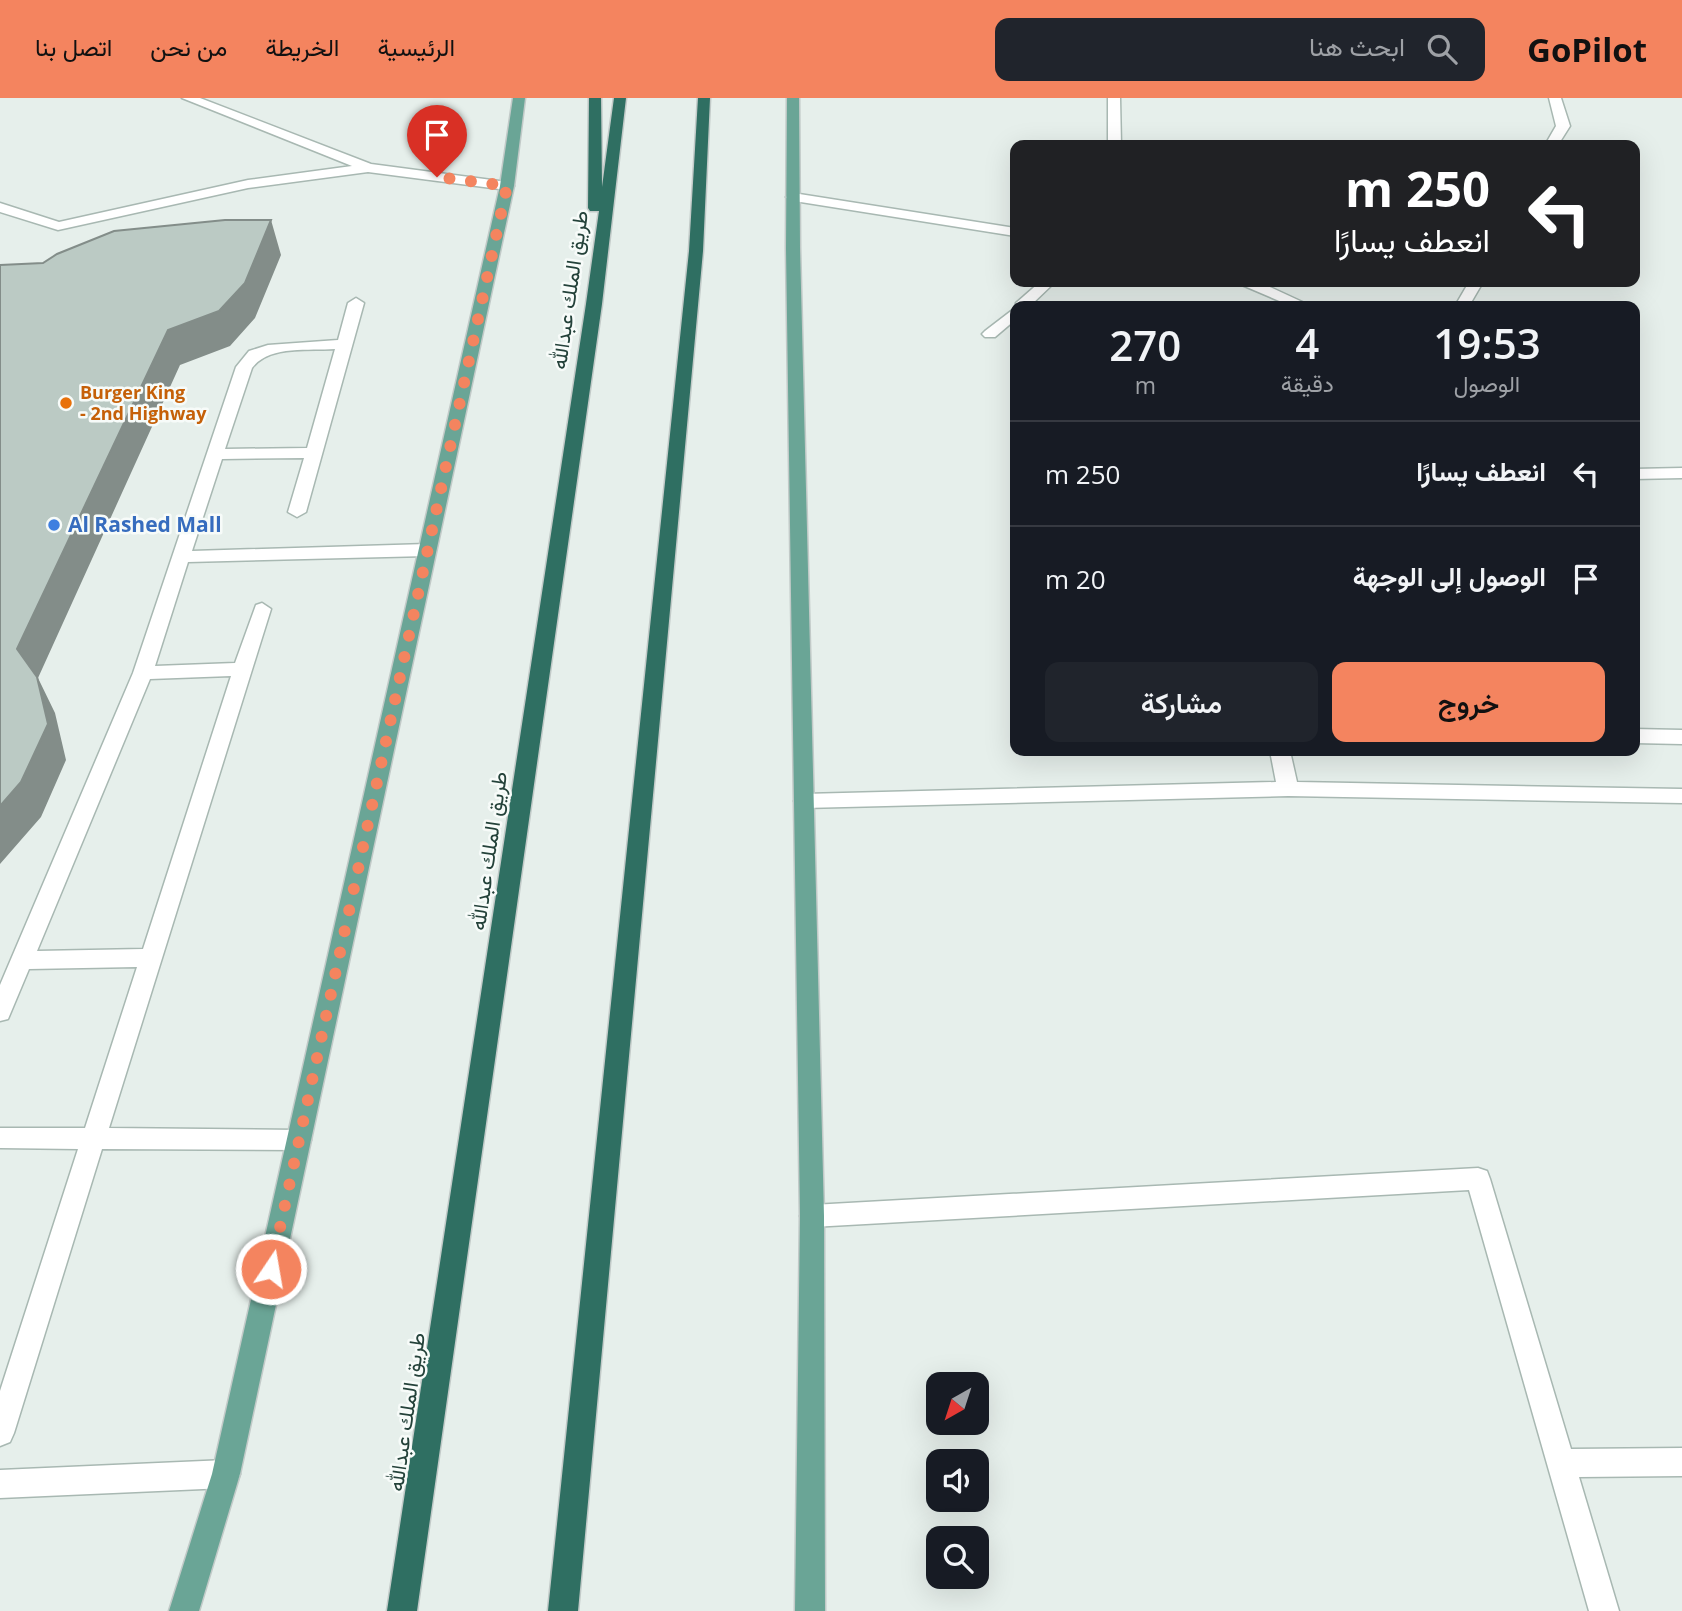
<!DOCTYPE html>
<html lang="ar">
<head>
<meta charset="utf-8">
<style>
	:root { --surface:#171b24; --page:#20242c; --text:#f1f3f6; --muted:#9ea1a6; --line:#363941; --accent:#f4845f }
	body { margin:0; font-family:"Open Sans",Vazirmatn,sans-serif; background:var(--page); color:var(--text); direction:rtl; height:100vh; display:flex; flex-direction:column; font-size:26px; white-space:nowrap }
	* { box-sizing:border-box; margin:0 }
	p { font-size:23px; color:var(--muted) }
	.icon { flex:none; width:38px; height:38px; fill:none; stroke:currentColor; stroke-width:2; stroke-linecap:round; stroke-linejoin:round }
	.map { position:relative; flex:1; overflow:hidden; direction:ltr }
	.side { position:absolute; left:1010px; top:203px; width:630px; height:455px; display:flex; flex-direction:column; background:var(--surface); border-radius:14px; box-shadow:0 7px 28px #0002; direction:rtl }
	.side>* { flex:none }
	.top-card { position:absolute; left:1010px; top:42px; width:630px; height:147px; border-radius:14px; box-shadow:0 7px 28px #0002; direction:rtl; background:#202124; color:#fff; overflow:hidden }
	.needle { width:46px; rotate:219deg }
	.tools { position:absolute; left:926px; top:1274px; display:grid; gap:14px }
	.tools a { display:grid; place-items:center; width:63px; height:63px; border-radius:14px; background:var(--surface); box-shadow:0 7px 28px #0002; font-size:35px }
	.pin { position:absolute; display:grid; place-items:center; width:60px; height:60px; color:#fff; margin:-72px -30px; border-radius:50% 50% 50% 0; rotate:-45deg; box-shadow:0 0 7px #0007 }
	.pin .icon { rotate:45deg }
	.me { position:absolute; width:77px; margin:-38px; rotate:12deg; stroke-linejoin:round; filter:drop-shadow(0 0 5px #0008) }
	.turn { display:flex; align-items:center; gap:24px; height:147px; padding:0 35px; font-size:32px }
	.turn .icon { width:91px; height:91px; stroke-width:2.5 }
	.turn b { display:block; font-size:49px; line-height:60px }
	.eta { display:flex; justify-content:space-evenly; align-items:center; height:119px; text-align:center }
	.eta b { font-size:42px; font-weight:600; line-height:49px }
	.action { display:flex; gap:14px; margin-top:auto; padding:14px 35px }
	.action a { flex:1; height:80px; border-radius:14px; background:var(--accent); color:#111; font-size:28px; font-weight:600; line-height:80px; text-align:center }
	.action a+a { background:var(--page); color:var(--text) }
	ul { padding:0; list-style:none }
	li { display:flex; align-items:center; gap:21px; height:105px; padding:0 35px; border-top:2px solid var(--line) }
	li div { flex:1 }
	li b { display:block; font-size:26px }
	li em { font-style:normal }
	header { display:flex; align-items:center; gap:42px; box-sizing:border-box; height:98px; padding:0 35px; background:var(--accent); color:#111 }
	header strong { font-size:33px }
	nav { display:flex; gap:38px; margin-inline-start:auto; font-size:24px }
	.search { width:490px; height:63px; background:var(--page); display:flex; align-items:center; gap:18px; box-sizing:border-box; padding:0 24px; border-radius:14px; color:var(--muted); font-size:26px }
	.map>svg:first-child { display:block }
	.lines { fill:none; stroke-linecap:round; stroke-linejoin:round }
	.minor-casing { stroke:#a8b8b2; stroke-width:3 }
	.major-casing { stroke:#c2cac8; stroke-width:3 }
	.highway-casing { stroke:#c2cac8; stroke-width:3 }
	.minor { fill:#fff; fill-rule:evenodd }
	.major { fill:#6aa596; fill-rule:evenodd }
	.highway { fill:#2f6f62; fill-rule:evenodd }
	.shaded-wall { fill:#838d89 }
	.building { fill:#bbcac4; stroke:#838d89; stroke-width:2 }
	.route { stroke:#f4845f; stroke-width:12; stroke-dasharray:0 21.6 }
	.food-dot { fill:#e8710a; stroke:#f7fbf9; stroke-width:2.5 }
	.shop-dot { fill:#3f7fe0; stroke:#f7fbf9; stroke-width:2.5 }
	.labels { text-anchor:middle; stroke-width:5; stroke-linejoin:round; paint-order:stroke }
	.far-food-label { font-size:18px; font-weight:bold; fill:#c56008; stroke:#f7fbf9; text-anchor:start }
	.street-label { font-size:21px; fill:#24423a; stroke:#f7fbf9 }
	.shop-label { font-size:21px; font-weight:bold; fill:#366cbe; stroke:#f7fbf9; text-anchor:start }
</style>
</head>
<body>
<header>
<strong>GoPilot</strong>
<div class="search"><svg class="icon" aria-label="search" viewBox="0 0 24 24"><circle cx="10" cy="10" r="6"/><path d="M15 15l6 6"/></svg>ابحث هنا</div>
<nav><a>الرئيسية</a><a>الخريطة</a><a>من نحن</a><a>اتصل بنا</a></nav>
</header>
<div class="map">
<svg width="1682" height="1513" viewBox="0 0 1682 1513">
	<rect width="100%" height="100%" fill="#e6efeb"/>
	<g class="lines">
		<defs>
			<path id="minor" d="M182 0H200L371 66 507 84 514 88 507 92 368 74 248 90 58 132 0 114V105L59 124 248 82 352 68Z
				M1108 0H1120L1121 47H1108Z
				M1549 0H1561L1570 28 1558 47H1545L1556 28Z
				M793 95 1015 130V138L788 102 786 99Z
				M1040 184H1055L1030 208H1015V222L995 239H985L982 236 985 233 1015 210 1016 205Z
				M1240 184H1259L1311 208H1291L1242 187Z
				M1469 184H1483L1469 208H1455Z
				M356 200 364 205 306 414 297 419 288 414 304 360 222 361 192 453 427 446 436 452 427 458 188 464 155 568 235 565 256 507 262 505 271 511 109 1030 299 1032 308 1035 311 1042 308 1049 299 1052 102 1051 14 1335 10 1344 0 1348V1293L78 1051 0 1050V1030H85L137 869 29 871 8 921 0 923V887L133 575 236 269 249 253 268 247 338 242 348 205ZM335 251 307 350 225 351 252 270C269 247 308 253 335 251ZM231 578 143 851 37 853 150 581Z
				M1682 370V380L1634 381V371Z
				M1634 631 1682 632V646L1634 645Z
				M1270 653H1290L1297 684 1682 691V705L1288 698 804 710 797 708 794 703 797 698 804 696 1276 684Z
				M1478 1070 1487 1073 1490 1081 1571 1351 1682 1350V1378L1579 1379 1619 1513H1589L1469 1092 812 1129 803 1126 800 1118 803 1110 812 1107Z
				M226 1362 236 1366 240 1376 236 1386 226 1390 0 1400V1372Z"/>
			<path id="major" d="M513 0H525L514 88 240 1376 199 1513H169L212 1376 500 88Z
				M787 0H799L800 150 824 1118 825 1513H795L800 1118 786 150Z"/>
			<path id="highway" d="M589 0H601L602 89 614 0H626L602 206 417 1513H387L586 206 599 113H590L588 110Z
				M698 0H710L703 153 578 1513H548L689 153Z"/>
		</defs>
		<use href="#minor" class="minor-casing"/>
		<use href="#major" class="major-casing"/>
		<use href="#highway" class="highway-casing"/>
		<use href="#minor" class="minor"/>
		<use href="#major" class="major"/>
		<use href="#highway" class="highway"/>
	</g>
	<path class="shaded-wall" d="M271 122 281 157 255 220 230 248 180 267 38 580 55 615 66 662 41 719 0 766V708L17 551 168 232Z"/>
	<path class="building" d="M225 122H271L245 185 219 213 168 232 17 551 37 579 48 626 21 684 0 708V167L43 165 57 156 114 133Z"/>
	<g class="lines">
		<path class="route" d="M271 1171 507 88 437 79"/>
	</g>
	<circle class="food-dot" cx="66" cy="305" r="7"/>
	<circle class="shop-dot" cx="54" cy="427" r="7"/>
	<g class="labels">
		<g class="far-food-label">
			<text x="80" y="301">Burger King<tspan x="80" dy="21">- 2nd Highway</tspan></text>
		</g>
		<g class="street-label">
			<text transform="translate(570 192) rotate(-82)" y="7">طريق الملك عبدالله</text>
			<text transform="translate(489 753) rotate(-82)" y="7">طريق الملك عبدالله</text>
			<text transform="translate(407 1314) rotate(-82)" y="7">طريق الملك عبدالله</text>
		</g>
		<g class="shop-label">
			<text x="68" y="434">Al Rashed Mall</text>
		</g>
	</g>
</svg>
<div class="tools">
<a><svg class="needle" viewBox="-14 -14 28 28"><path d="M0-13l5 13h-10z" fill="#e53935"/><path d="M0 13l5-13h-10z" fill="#9ea1a6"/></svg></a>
<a><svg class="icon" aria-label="sound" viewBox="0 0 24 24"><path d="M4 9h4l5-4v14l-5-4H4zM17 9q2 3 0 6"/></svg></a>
<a><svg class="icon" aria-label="search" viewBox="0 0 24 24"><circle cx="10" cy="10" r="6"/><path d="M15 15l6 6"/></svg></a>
</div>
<div class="pin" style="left:437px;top:79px;background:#d93025"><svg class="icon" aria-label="arrive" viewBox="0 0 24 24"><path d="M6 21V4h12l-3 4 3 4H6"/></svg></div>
<svg class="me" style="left:271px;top:1171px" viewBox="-20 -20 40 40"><circle r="17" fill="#f4845f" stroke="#fff" stroke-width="3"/><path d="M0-11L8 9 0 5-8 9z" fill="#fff"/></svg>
<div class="top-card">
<div class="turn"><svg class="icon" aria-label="left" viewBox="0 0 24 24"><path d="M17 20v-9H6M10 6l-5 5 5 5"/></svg><div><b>250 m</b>انعطف يسارًا</div></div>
</div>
<section class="side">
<div class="eta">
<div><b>19:53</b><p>الوصول</p></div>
<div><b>4</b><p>دقيقة</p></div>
<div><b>270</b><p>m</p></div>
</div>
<ul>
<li><svg class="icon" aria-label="left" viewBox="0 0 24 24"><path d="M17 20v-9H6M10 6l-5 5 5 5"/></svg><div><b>انعطف يسارًا</b></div><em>250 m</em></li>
<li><svg class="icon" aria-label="arrive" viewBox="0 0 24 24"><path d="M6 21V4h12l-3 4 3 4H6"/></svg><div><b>الوصول إلى الوجهة</b></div><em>20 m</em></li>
</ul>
<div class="action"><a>خروج</a><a>مشاركة</a></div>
</section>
</div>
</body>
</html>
